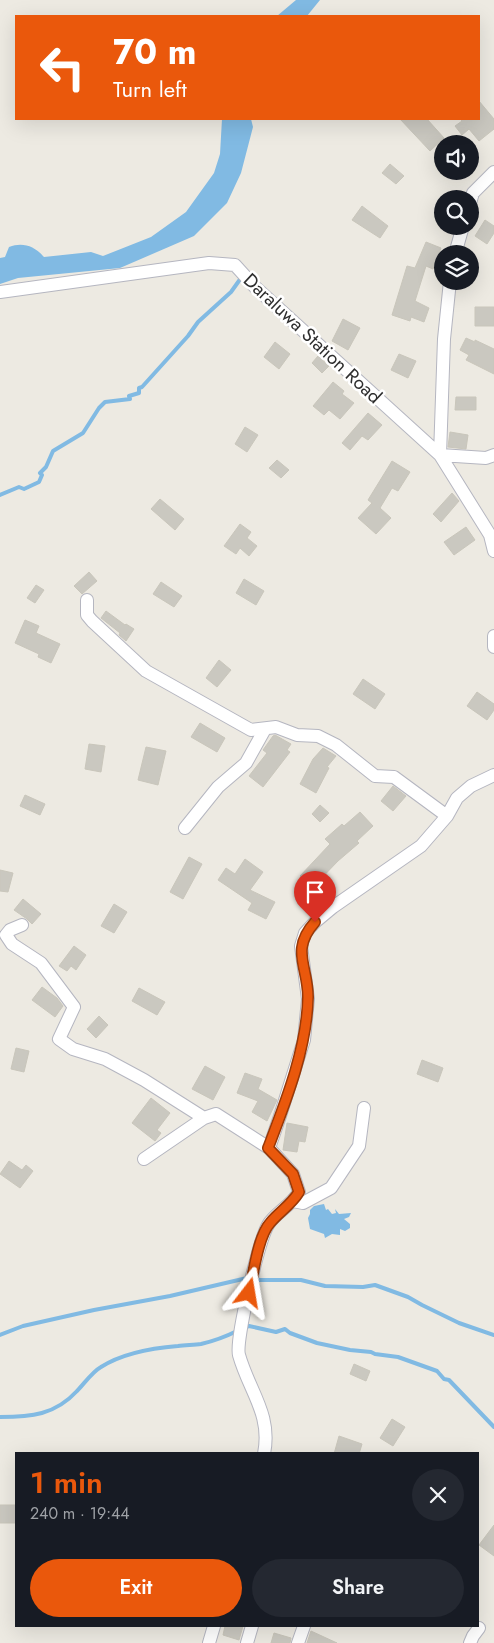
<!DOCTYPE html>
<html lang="en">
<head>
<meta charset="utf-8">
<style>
	:root { --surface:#171b24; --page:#242831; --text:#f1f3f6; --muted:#9ea1a6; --accent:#ea580c }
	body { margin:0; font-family:Jost,sans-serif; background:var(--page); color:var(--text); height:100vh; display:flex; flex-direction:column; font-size:19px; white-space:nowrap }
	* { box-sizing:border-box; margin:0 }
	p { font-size:16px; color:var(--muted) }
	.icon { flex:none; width:28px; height:28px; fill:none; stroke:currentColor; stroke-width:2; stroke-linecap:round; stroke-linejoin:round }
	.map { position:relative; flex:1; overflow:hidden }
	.side { position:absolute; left:15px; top:1452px; width:464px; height:175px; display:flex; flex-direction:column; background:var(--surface); border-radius:0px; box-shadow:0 5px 20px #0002 }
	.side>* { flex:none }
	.guide { position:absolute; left:15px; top:15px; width:465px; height:105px; border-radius:0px; box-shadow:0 5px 20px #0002; background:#ea580c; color:#fff; overflow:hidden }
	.controls { position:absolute; left:434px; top:135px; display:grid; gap:10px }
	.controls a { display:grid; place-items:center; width:45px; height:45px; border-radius:50%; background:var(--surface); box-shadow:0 5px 20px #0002; font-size:25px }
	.pin { position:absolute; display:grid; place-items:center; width:42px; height:42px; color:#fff; margin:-51px -21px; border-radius:50% 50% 50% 0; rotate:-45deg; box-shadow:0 0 5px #0007 }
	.pin .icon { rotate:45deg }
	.me { position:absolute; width:55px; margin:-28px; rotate:14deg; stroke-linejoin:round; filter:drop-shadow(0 0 4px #0008) }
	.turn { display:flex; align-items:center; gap:18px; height:105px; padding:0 15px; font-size:22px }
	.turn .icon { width:65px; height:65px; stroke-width:2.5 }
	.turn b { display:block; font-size:35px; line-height:42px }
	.round { display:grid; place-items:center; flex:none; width:52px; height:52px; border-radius:26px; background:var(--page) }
	.overview { display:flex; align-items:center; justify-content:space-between; height:85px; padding:0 15px }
	h1 { font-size:30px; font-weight:600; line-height:38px; color:var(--accent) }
	.action { display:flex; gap:10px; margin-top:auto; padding:10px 15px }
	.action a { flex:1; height:58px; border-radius:30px; background:var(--accent); color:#fff; font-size:20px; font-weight:600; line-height:58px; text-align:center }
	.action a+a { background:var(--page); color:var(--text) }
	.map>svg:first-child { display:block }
	.water { fill:#81bae3 }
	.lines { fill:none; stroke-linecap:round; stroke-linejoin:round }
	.stream { stroke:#81bae3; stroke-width:4 }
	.building { fill:#cac8c0; stroke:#c9c6bb }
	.minor-casing { stroke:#b5b6c0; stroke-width:14 }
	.minor { stroke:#fff; stroke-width:12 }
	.route-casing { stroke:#983908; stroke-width:12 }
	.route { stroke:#ea580c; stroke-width:9 }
	.labels { text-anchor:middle; stroke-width:5; stroke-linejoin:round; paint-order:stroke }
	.street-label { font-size:19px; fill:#2e2e2e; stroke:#fff }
</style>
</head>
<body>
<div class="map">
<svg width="494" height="1643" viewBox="0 0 494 1643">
	<rect width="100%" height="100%" fill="#edeae2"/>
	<path class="water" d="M296 0H320L307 16H277Z
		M222 119H251L253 127 241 173 227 203 194 236 120 268 18 278 0 284V258L5 257 9 247C23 242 34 246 44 257L91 252 103 256 151 237 186 212 214 173 220 154Z
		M324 1204 326 1210 328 1209 332 1214 336 1213 335 1209 339 1214 351 1213 349 1217 344 1219 350 1224V1228L345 1231 340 1229V1235L332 1234 325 1238 324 1234 310 1229 308 1218 310 1214V1210L314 1206Z"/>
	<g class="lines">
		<path class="stream" d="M0 495 19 487 24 489 39 482 42 475 40 473 46 467 53 451 83 433 99 408 105 402 130 399 129 396 139 393V388L142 387 188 336 198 322 231 292 241 278
			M243 1328 249 1326 276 1332 285 1329 290 1333 317 1343 350 1350 371 1352 375 1354 398 1357 437 1371 444 1379 449 1380 494 1427
			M0 1335 23 1326 94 1310 170 1296 247 1278 260 1280H301L325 1286 363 1287 375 1285 408 1297 422 1305 459 1323 494 1335
			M0 1417C31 1417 55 1415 77 1391 84 1384 92 1372 101 1367 123 1353 153 1348 178 1346 186 1345 194 1345 201 1344 214 1341 225 1337 237 1331"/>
	</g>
	<path class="building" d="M479 101 494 119V129L479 141 469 129 462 135 455 126 462 121 460 119H479Z
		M400 119H427L444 138 430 151Z
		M390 164 404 176 396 184 382 173Z
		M362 206 388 226 380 238 352 220Z
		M485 220 494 226V233L487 244 475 236Z
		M426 242 441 248 433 269 426 266 415 301 429 308 424 322 411 317 410 321 392 315 407 266 415 268Z
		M475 307H494V326H475Z
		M343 319 360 328 348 350 332 341Z
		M466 338 475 342V340L494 349V374L466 360 469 355 460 350Z
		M275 342 290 354 279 369 264 357Z
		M399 354 416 361 408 378 391 370Z
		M318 356 329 366 322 373 312 363Z
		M333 382 344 391 342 394 354 403 340 419 329 410 324 415 313 406Z
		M456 397H476V410H455Z
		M368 413 382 425 368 440 362 436 350 450 342 443Z
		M245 427 258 435 247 452 235 444Z
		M450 432 468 435 466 449 448 447Z
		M277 460 289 470 281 478 269 468Z
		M392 461 410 472 398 491 392 488 380 508 391 518 376 534 358 518 372 503 368 500Z
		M452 493 459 501 441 522 433 514Z
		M160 499 184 519 175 530 151 509Z
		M240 524 251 532 247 538 257 546 249 556 240 548 236 554 224 546Z
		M466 527 475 540 454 555 444 542Z
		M89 572 97 581 82 594 74 586Z
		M244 579 264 591 256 605 236 593Z
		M161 582 182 596 174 607 153 594Z
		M36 585 44 590 35 603 27 598Z
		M106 611 125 625 126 624 134 629 126 641 119 635 120 633 101 618Z
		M25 620 39 626 36 633 60 644 51 663 38 657 39 654 15 643Z
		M219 660 231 670 217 687 206 678Z
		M363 679 385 694 375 709 353 694Z
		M477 692 494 704V710L487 720 467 706Z
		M200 723 225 738 217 752 191 737Z
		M275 735 291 744 287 750 290 752 263 787 249 776 267 753 263 750 273 736Z
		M89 744 105 746 101 772 85 769Z
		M146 747 166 751 158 785 138 780Z
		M323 748 336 756 327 767 329 768 316 793 300 784 313 759Z
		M393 786 406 796 393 811 381 801Z
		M25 795 45 804 40 815 20 806Z
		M320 805 329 813 320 822 312 814Z
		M360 812 373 826 357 841 359 843 338 861 312 888 300 876 330 844 325 839 342 824 344 826Z
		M189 857 202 864 183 899 170 892Z
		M245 859 263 872 250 890 275 902 266 919 248 910 252 903 218 880 226 868 235 874Z
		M0 870 13 873 8 892 0 891Z
		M23 899 41 914 32 924 27 919 14 910Z
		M114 904 127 912 114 933 101 926Z
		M74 946 86 955 76 970 71 966 67 971 59 966Z
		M42 987 57 998 63 1006 55 1017 32 1000Z
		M139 988 165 1002 157 1015 132 1001Z
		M99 1016 108 1025 96 1038 87 1029Z
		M16 1048 29 1051 24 1072 11 1069Z
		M422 1060 443 1068 438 1082 417 1074Z
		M205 1066 225 1077 213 1100 192 1089Z
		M245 1073 262 1079 258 1089 277 1100 267 1121 252 1112 258 1101 237 1093Z
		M151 1098 170 1113 157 1130 161 1133 155 1141 132 1123Z
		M287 1123 308 1127 305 1142 299 1141 297 1152 283 1150Z
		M9 1161 22 1170 26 1165 33 1171 20 1188 0 1174Z
		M354 1364 370 1371 366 1381 350 1374Z
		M392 1419 405 1427 393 1446 380 1438Z
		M339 1436 362 1444 359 1454H334Z
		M0 1505H16V1523H0Z
		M494 1525V1556L479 1545Z
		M225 1626H243L239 1640 223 1635Z
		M311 1631 337 1643H307Z
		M274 1633 291 1638 290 1643H271Z"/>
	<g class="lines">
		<defs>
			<path id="minor" d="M470 203 473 193 494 172
				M455 254 463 226
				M450 281 444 339 440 455 486 458 494 455
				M0 292 209 263 235 265 255 287 440 455 490 535 494 551
				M87 600V615L92 621 146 671 251 730 276 727 297 735 318 736 336 745 375 776 394 777 447 816
				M494 636V647
				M185 828 218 787 246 763 265 729
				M22 925 10 930 6 935 12 944 41 963 74 1007 59 1039 73 1049 105 1059 144 1080 204 1118
				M269 1148 280 1116 304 1040 308 999 301 946 305 933 315 922 333 907 421 846 447 816 457 798 471 786 494 775
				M144 1159 204 1118 216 1114 269 1148 293 1174 299 1192C291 1206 275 1213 268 1225 259 1240 235 1341 239 1355 249 1391 272 1414 264 1454
				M293 1201 303 1203 331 1188 359 1146 364 1108
				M209 1643 214 1626
				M247 1643 252 1626
				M298 1643 304 1626
				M470 1643 473 1636 479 1628"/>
		</defs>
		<use href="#minor" class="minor-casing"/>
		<use href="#minor" class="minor"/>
	</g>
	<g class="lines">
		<defs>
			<path id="route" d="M249 1293C253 1276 258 1236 270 1223 279 1212 291 1205 299 1192L293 1174 268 1148C286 1101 307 1048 308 997 308 966 290 950 315 922"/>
		</defs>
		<use href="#route" class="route-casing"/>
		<use href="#route" class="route"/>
	</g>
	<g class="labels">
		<g class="street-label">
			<text transform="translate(313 338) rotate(43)" y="7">Daraluwa Station Road</text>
		</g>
	</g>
</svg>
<div class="controls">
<a><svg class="icon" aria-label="sound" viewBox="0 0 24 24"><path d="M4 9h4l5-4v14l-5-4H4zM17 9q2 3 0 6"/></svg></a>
<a><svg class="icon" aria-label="search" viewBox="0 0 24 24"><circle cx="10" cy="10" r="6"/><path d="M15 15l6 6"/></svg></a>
<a><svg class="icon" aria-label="layers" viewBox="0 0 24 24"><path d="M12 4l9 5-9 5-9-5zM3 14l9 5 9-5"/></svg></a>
</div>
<div class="pin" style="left:315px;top:922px;background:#d93025"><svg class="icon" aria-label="arrive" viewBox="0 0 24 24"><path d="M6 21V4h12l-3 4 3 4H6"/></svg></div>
<svg class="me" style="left:249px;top:1293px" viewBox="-20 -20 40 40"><path d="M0-17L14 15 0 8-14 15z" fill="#ea580c" stroke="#fff" stroke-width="4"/></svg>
<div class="guide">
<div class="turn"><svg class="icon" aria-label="left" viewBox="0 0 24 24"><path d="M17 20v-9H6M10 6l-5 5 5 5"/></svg><div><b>70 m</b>Turn left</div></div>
</div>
<section class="side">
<div class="overview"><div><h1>1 min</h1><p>240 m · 19:44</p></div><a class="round"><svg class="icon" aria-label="close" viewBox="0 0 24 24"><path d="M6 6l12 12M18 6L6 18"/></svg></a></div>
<div class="action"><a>Exit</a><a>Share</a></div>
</section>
</div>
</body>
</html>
